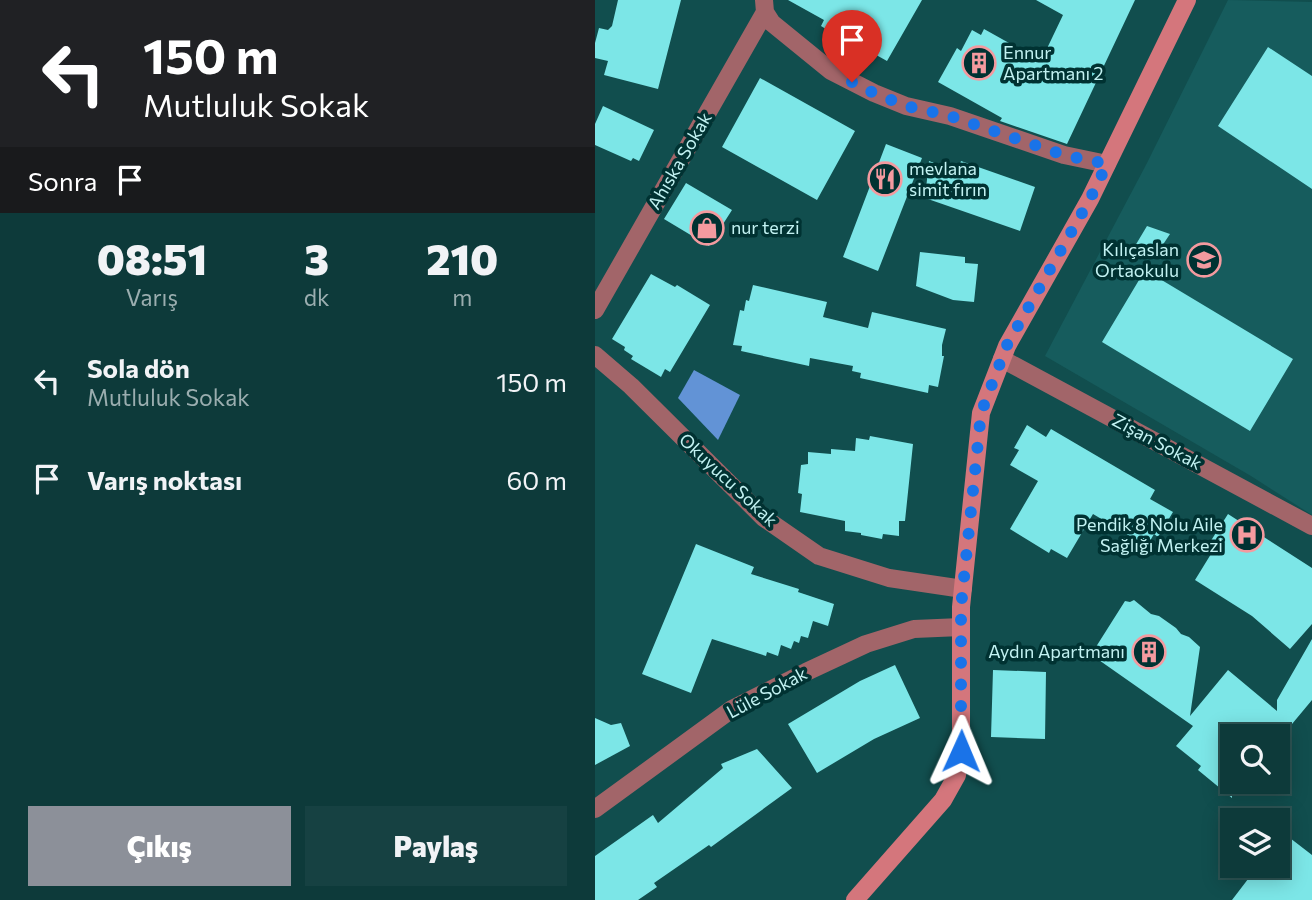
<!DOCTYPE html>
<html lang="tr">
<head>
<meta charset="utf-8">
<style>
	:root { --surface:#0d3a3a; --page:#164142; --text:#f1f3f6; --muted:#9aadaf; --line:#2d5454; --accent:#8c9099 }
	body { margin:0; font-family:Commissioner,sans-serif; background:var(--page); color:var(--text); height:100vh; display:flex; flex-direction:column; font-size:26px; white-space:nowrap }
	* { box-sizing:border-box; margin:0 }
	p { font-size:23px; color:var(--muted) }
	.icon { flex:none; width:38px; height:38px; fill:none; stroke:currentColor; stroke-width:2; stroke-linecap:round; stroke-linejoin:round }
	.map { position:relative; flex:1; overflow:hidden }
	.details { display:flex; flex-direction:column; background:var(--surface); width:595px }
	.details>* { flex:none }
	.top-card { background:#202124; color:#fff; overflow:hidden }
	.controls { position:absolute; left:625px; top:724px; display:grid; gap:14px }
	.controls a { display:grid; place-items:center; width:70px; height:70px; border-radius:0px; background:var(--surface); box-shadow:0 4px 18px #0003,0 0 0 2px var(--line); font-size:35px }
	.pin { position:absolute; display:grid; place-items:center; width:60px; height:60px; color:#fff; margin:-72px -30px; border-radius:50% 50% 50% 0; rotate:-45deg; box-shadow:0 0 7px #0007 }
	.pin .icon { rotate:45deg }
	.me { position:absolute; width:77px; margin:-38px; rotate:1deg; stroke-linejoin:round; filter:drop-shadow(0 0 5px #0008) }
	.turn { display:flex; align-items:center; gap:24px; height:147px; padding:0 28px; font-size:32px }
	.turn .icon { width:91px; height:91px; stroke-width:2.5 }
	.turn b { display:block; font-size:49px; line-height:60px }
	.then { display:flex; align-items:center; height:66px; padding:0 28px; background:#0003; gap:14px; font-size:26px }
	.eta { display:flex; justify-content:space-evenly; align-items:center; height:119px; text-align:center }
	.eta b { font-size:42px; font-weight:800; line-height:49px }
	.action { display:flex; gap:14px; margin-top:auto; padding:14px 28px }
	.action a { flex:1; height:80px; border-radius:0px; background:var(--accent); color:#fff; font-size:28px; font-weight:800; line-height:80px; text-align:center }
	.action a+a { background:var(--page); color:var(--text) }
	ul { padding:0; list-style:none }
	li { display:flex; align-items:center; gap:21px; height:98px; padding:0 28px }
	li div { flex:1 }
	li b { display:block; font-size:26px }
	li em { font-style:normal }
	main { display:flex; flex:1; min-height:0 }
	.map>svg:first-child { display:block }
	.built { fill:#165c5d }
	.water { fill:#6293d6 }
	.building { fill:#7ce6e7 }
	.lines { fill:none; stroke-linecap:round; stroke-linejoin:round }
	.street { stroke:#a26569; stroke-width:18 }
	.secondary { stroke:#d4767c; stroke-width:18 }
	.route { stroke:#1a73e8; stroke-width:12; stroke-dasharray:0 21.6 }
	.labels { text-anchor:middle; stroke-width:7; stroke-linejoin:round; paint-order:stroke }
	.poi-label { font-size:18px; fill:#c2f2f2; stroke:#003232; text-anchor:start }
	.street-label { font-size:18px; fill:#c2f2f2; stroke:#003232 }
</style>
</head>
<body>
<main>
<section class="details">
<div class="top-card">
<div class="turn"><svg class="icon" aria-label="left" viewBox="0 0 24 24"><path d="M17 20v-9H6M10 6l-5 5 5 5"/></svg><div><b>150 m</b>Mutluluk Sokak</div></div>
<div class="then">Sonra<svg class="icon" aria-label="arrive" viewBox="0 0 24 24"><path d="M6 21V4h12l-3 4 3 4H6"/></svg></div>
</div>
<div class="eta">
<div><b>08:51</b><p>Varış</p></div>
<div><b>3</b><p>dk</p></div>
<div><b>210</b><p>m</p></div>
</div>
<ul>
<li><svg class="icon" aria-label="left" viewBox="0 0 24 24"><path d="M17 20v-9H6M10 6l-5 5 5 5"/></svg><div><b>Sola dön</b><p>Mutluluk Sokak</p></div><em>150 m</em></li>
<li><svg class="icon" aria-label="arrive" viewBox="0 0 24 24"><path d="M6 21V4h12l-3 4 3 4H6"/></svg><div><b>Varış noktası</b></div><em>60 m</em></li>
</ul>
<div class="action"><a>Çıkış</a><a>Paylaş</a></div>
</section>
<div class="map">
<svg width="717" height="900" viewBox="0 0 717 900">
	<rect width="100%" height="100%" fill="#114e4e"/>
	<path class="built" d="M633 0 717 2V515L656 476 450 356 552 163Z"/>
	<path class="water" d="M99 370 145 395 123 440 83 398Z"/>
	<path class="building" d="M23 0H86L63 89 9 75 13 61 0 58V43L4 28 13 30 17 26Z
		M193 0H327L292 61 274 51 268 62 237 44 242 36 226 26 229 20Z
		M441 0H540L472 144 405 121 407 118 343 82 362 48 366 51 377 30 386 35 389 29 446 61 468 15Z
		M673 47 717 76V189L623 126Z
		M165 78 260 131 222 200 127 147Z
		M8 106 59 130 44 161 38 158 36 161 0 145V124Z
		M291 144 327 158 283 271 248 257Z
		M334 161 362 172 366 161 440 187 425 231 330 198Z
		M91 183 137 210 114 246 69 219Z
		M552 226 575 234 559 258 540 246Z
		M325 252 370 257V263L383 264 379 302 358 300 321 286Z
		M550 270 698 359 655 431 507 342Z
		M56 274 80 287 82 285 115 305 75 372 70 369 66 377 36 359 38 356 29 350 30 347 17 339Z
		M158 285 232 302 228 317 273 328 277 312 351 329 347 345V356H349L343 387 334 385 333 393 265 378 266 373 257 371 258 366 215 358 214 366 146 351 147 346 138 345 145 310 149 311 151 300 154 301Z
		M432 425 451 437 456 429 560 490 555 499 578 512 563 537 559 534 552 546 498 514 472 558 456 549 454 553 415 529 443 481 415 465 424 450 419 448Z
		M275 436 318 444 310 521H304V536L288 534 287 539 266 535V533L250 531V521L205 512 207 494 203 493 206 465 213 464V452L236 454V449L260 451 261 438 274 440Z
		M633 514 717 568V624L695 649 657 616 600 580 616 554 610 550Z
		M101 544 159 567 156 574 204 589 203 592 239 604 233 626 218 621 213 638 206 636 204 643 199 641 196 649 186 645 183 656 172 652 171 656 117 639 96 693 47 674Z
		M539 600 556 614 564 616 581 628 586 634 594 637 605 647 595 716 633 670 682 711V700L717 639V700L682 742V727L675 737H637V798L603 770 606 766 581 746 598 726 501 658 503 654 499 650 530 601 535 602Z
		M300 665 325 718 279 739 222 773 193 724 265 681Z
		M398 670 451 672 450 739 396 737Z
		M0 718 16 725 26 723 35 746 0 765Z
		M162 749 197 788 116 847 114 845 59 883 62 887 43 900H0V856L58 815 63 823 128 768 126 764Z
		M682 828 717 855V900H637L663 866H682Z"/>
	<g class="lines">
		<path class="street" d="M169 0 170 12 177 23 236 71 279 93 311 106 355 116 469 155 512 164
			M0 310 170 12
			M0 355 36 386 169 518 224 556 294 578 368 589
			M407 359 717 526
			M0 809 137 709 211 672 271 644 319 629 366 627"/>
		<path class="secondary" d="M260 900 348 800 362 775 366 751V607L386 413 412 346 495 199 592 0"/>
	</g>
	<g class="lines">
		<path class="route" d="M257 82 279 93 311 106 355 116 469 155 512 164 495 199 412 345 386 413 366 607V751"/>
	</g>
	<defs>
		<symbol id="building-ring" viewBox="-11 -11 22 22"><circle r="9.5" fill="#003232" stroke="#f49a9f" stroke-width="1.5"/><path d="M-4-6H4V6H1V3H-1V6H-4ZM-2.5-4.3h1.7v1.8h-1.7ZM.8-4.3h1.7v1.8H.8ZM-2.5-1h1.7V.8h-1.7ZM.8-1h1.7V.8H.8Z" fill="#f49a9f"/></symbol>
		<symbol id="restaurant-ring" viewBox="-11 -11 22 22"><circle r="9.5" fill="#003232" stroke="#f49a9f" stroke-width="1.5"/><path d="M-5-6h1v4h1v-4h1v4h1v-4h1v5L-1.5 .5V6h-2V.5L-5-1ZM5-6V6H3V1.5H1.5Q1.5-4 5-6Z" fill="#f49a9f"/></symbol>
		<symbol id="shop-ring" viewBox="-11 -11 22 22"><circle r="9.5" fill="#003232" stroke="#f49a9f" stroke-width="1.5"/><path d="M-5-2.5h2.3a2.7 3.5 0 0 1 5.4 0H5L5.5 6h-11ZM-1.5-2.5h3a1.5 2.3 0 0 0-3 0Z" fill="#f49a9f"/></symbol>
		<symbol id="school-ring" viewBox="-11 -11 22 22"><circle r="9.5" fill="#003232" stroke="#f49a9f" stroke-width="1.5"/><path d="M0-5L7-2L0 1L-7-2ZM-4 1L0 2.5L4 1V4Q0 6-4 4Z" fill="#f49a9f"/></symbol>
		<symbol id="hospital-ring" viewBox="-11 -11 22 22"><circle r="9.5" fill="#003232" stroke="#f49a9f" stroke-width="1.5"/><path d="M-5-5h3v3.5h4V-5h3V5h-3V1.5h-4V5h-3Z" fill="#f49a9f"/></symbol>
	</defs>
	<g fill-rule="evenodd">
		<use href="#building-ring" x="365" y="44" width="38" height="38"/>
		<use href="#restaurant-ring" x="271" y="160" width="38" height="38"/>
		<use href="#shop-ring" x="93" y="209" width="38" height="38"/>
		<use href="#school-ring" x="590" y="241" width="38" height="38"/>
		<use href="#hospital-ring" x="633" y="516" width="38" height="38"/>
		<use href="#building-ring" x="535" y="633" width="38" height="38"/>
	</g>
	<g class="labels">
		<g class="poi-label">
			<text x="408" y="59">Ennur<tspan x="408" dy="21">Apartmanı 2</tspan></text>
			<text x="314" y="175">mevlana<tspan x="314" dy="21">simit fırın</tspan></text>
			<text x="136" y="234">nur terzi</text>
			<text x="584" y="256" text-anchor="end">Kılıçaslan<tspan x="584" dy="21">Ortaokulu</tspan></text>
			<text x="628" y="531" text-anchor="end">Pendik 8 Nolu Aile<tspan x="628" dy="21">Sağlığı Merkezi</tspan></text>
			<text x="530" y="658" text-anchor="end">Aydın Apartmanı</text>
		</g>
		<g class="street-label">
			<text transform="translate(85 161) rotate(-60)" y="6">Ahıska Sokak</text>
			<text transform="translate(562 442) rotate(28)" y="6">Zişan Sokak</text>
			<text transform="translate(133 480) rotate(43)" y="6">Okuyucu Sokak</text>
			<text transform="translate(172 693) rotate(-28)" y="6">Lüle Sokak</text>
		</g>
	</g>
</svg>
<div class="controls">
<a><svg class="icon" aria-label="search" viewBox="0 0 24 24"><circle cx="10" cy="10" r="6"/><path d="M15 15l6 6"/></svg></a>
<a><svg class="icon" aria-label="layers" viewBox="0 0 24 24"><path d="M12 4l9 5-9 5-9-5zM3 14l9 5 9-5"/></svg></a>
</div>
<div class="pin" style="left:257px;top:82px;background:#d93025"><svg class="icon" aria-label="arrive" viewBox="0 0 24 24"><path d="M6 21V4h12l-3 4 3 4H6"/></svg></div>
<svg class="me" style="left:366px;top:751px" viewBox="-20 -20 40 40"><path d="M0-17L14 15 0 8-14 15z" fill="#1a73e8" stroke="#fff" stroke-width="4"/></svg>
</div>
</main>
</body>
</html>
